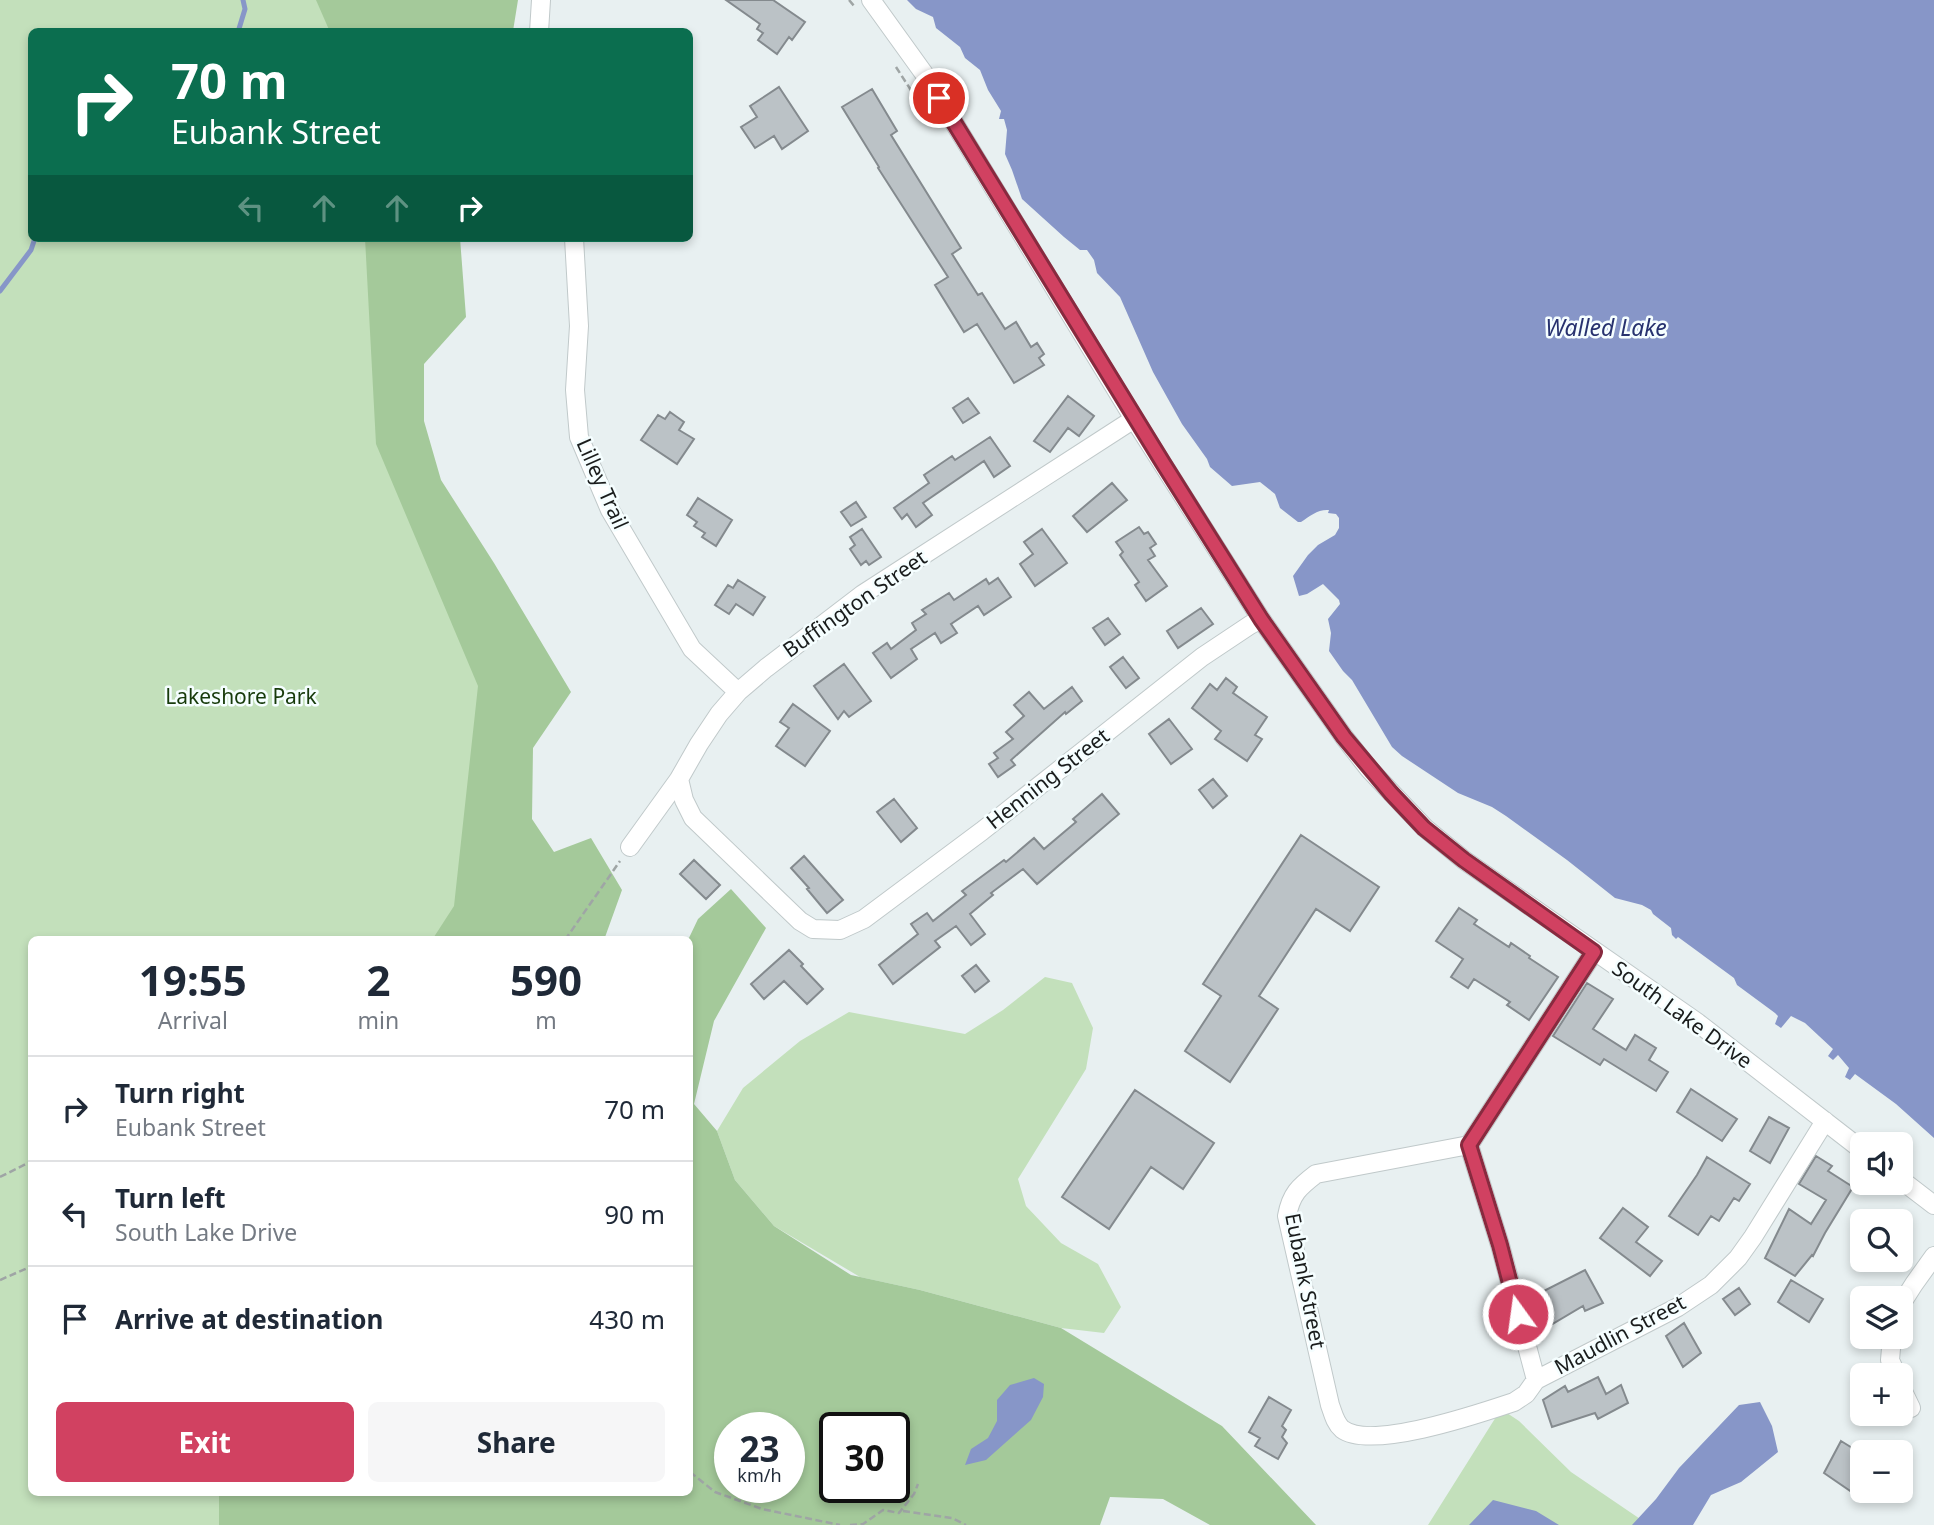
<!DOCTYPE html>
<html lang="en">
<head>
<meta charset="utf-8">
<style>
	:root { --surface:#fff; --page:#f6f6f7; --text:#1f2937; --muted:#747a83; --line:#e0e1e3; --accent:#d14161 }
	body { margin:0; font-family:"Noto Sans",sans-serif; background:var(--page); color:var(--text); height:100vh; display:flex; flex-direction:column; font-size:26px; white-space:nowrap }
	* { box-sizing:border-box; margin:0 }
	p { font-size:23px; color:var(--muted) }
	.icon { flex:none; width:38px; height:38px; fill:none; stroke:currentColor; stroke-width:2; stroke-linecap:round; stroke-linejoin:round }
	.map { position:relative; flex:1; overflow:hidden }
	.drawer { position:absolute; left:28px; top:936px; width:665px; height:560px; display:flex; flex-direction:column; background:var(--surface); border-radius:10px; box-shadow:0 4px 10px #0003 }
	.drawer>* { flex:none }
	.banner { position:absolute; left:28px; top:28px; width:665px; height:214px; border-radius:10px; box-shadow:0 4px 10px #0003; background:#0b6e4f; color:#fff; overflow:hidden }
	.fabs { position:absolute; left:1850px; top:1132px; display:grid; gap:14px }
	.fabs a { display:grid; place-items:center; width:63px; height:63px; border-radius:10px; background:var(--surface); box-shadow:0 4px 10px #0003; font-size:35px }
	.speed { position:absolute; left:714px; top:1412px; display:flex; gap:14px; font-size:35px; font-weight:700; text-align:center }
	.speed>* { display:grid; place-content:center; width:91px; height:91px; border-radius:50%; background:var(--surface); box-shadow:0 4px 10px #0003; line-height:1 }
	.speed small { font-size:18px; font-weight:400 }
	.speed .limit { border:4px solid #111; border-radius:10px; background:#fff; color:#111 }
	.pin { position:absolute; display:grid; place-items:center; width:60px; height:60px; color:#fff; margin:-30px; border:4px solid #fff; border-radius:50%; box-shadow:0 2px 7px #0007 }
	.me { position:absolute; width:77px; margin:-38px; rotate:346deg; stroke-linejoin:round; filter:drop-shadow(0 0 5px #0008) }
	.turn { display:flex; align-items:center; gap:24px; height:147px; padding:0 28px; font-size:32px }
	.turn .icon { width:91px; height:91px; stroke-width:2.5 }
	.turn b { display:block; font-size:49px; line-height:60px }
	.lanes { display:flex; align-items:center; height:66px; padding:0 28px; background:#0003; justify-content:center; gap:35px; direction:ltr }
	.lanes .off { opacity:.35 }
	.eta { display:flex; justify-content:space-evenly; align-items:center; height:119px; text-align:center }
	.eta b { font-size:42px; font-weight:700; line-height:49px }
	.cta { display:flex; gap:14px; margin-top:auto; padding:14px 28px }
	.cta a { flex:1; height:80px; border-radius:10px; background:var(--accent); color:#fff; font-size:28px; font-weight:700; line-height:80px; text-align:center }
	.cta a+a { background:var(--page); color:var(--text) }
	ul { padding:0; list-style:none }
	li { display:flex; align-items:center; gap:21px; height:105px; padding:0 28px; border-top:2px solid var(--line) }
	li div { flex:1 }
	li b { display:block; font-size:26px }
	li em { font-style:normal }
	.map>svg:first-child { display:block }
	.green { fill:#c3e0bb }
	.forest { fill:#a4c99a; fill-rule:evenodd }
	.water { fill:#8796c8 }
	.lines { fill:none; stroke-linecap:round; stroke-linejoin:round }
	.stream { stroke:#8796c8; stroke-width:5 }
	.building { fill:#bbc2c6; stroke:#848a8e; stroke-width:2 }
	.minor-casing { stroke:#c0c9ca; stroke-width:20 }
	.path { stroke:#9fa5a5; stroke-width:2.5; stroke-dasharray:7 3.5; stroke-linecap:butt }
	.minor { stroke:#fff; stroke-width:18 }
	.route-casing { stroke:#882a3f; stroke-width:18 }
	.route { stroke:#d14161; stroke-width:12 }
	.labels { text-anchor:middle; stroke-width:5; stroke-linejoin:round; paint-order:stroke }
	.street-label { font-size:21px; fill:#191c1c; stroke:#f5feff }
	.park-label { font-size:21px; fill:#173b0b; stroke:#f5feff }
	.water-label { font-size:23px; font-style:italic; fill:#27326f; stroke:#f5feff }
</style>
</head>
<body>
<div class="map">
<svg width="1934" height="1525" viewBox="0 0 1934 1525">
	<rect width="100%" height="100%" fill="#e8f0f1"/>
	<path class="green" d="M0 0H345L361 31 32 32V238H391L408 418 550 940H32V1493H563L612 1525H0Z
		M1045 977 1072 983 1093 1028 1086 1069 1018 1179 1026 1206 1061 1243 1098 1264 1121 1307 1104 1333 1061 1328 920 1290 860 1277 774 1226 735 1180 717 1131 743 1088 800 1041 849 1012 965 1034 1003 1010Z
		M1501 1409 1519 1421 1571 1472 1649 1525H1428Z"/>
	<path class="forest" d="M316 0H518L513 31 330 32Z
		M365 238H460L466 317 424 364V421L441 480 494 563 571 692 533 748 532 819 554 852 591 838 622 890 604 940H432L454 906 478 686 376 444Z
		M731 889 766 928 714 1021 694 1104 717 1131 735 1180 774 1226 851 1275 920 1290 1061 1328 1222 1426 1316 1525H1210L1163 1499 1110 1497 1100 1525H219V1493H690V940H688L698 919ZM730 1428H789V1488H730ZM835 1428H894V1488H835Z"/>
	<path class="water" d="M907 0H1934V1138L1896 1104 1855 1074 1850 1080 1845 1077 1849 1068 1838 1055 1833 1060 1828 1056 1833 1049 1805 1023 1791 1016 1781 1028 1775 1024 1778 1016 1775 1013 1737 985 1734 978 1678 937 1676 939 1672 935 1671 928 1653 914 1651 910 1642 905 1615 898 1567 860 1506 816 1492 807 1458 793 1402 756 1392 747 1352 680 1343 671 1329 651 1331 633 1328 619 1340 604 1339 600 1323 584 1307 594 1299 596 1293 576 1308 555 1318 545 1335 535 1339 528V518L1336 514 1328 513 1329 510C1318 509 1310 516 1301 522H1298L1280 508 1275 494 1260 482 1232 486 1210 467 1207 459 1182 424 1153 372 1120 297 1097 273 1094 260 1087 250H1080L1064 237 1022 199 1012 170 1005 154 1007 130 1004 119H999L1001 111 988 90 980 70 965 58 960 47 936 28 933 17 916 9Z
		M1034 1378 1044 1384 1043 1397 1031 1420 986 1460 965 1465 971 1449 988 1438 997 1421V1400L1010 1385Z
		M1760 1402 1772 1426 1778 1452 1741 1482 1711 1495 1693 1525H1632L1656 1499 1679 1468 1739 1405Z
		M1493 1500 1536 1511 1559 1525H1469Z"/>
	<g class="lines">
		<path class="stream" d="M238 32 245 9 243 0
			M0 291 31 250 35 238"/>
	</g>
	<path class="building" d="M726 0H773L805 22 792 40 789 37 777 54 758 40 763 33 757 29 760 24Z
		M779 87 808 131 782 149 774 136 755 148 741 127 757 117 750 106Z
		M872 89 897 131 891 135 961 248 952 254 978 295 982 293 1005 329 1016 322 1031 347 1037 343 1044 354 1039 358 1044 365 1014 383 977 324 964 332 935 285 948 277 878 168 879 167 842 107Z
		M1068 396 1094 416 1079 436 1068 428 1050 452 1034 441Z
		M968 398 979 413 963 423 953 408Z
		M670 412 684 422 679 430 694 439 677 464 641 440 658 415 665 419Z
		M990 437 1010 466 994 477 984 461 923 503 932 515 916 527 907 514 902 519 894 508 929 483 924 475 952 456 955 460Z
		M1112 483 1127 500 1087 532 1073 516Z
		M698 498 732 520 716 546 702 537 705 533 694 526 697 522 687 515Z
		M856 502 866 517 851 526 841 512Z
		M1139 527 1144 534 1148 532 1156 544 1150 548 1155 556 1148 560 1167 586 1146 601 1135 585 1139 582 1120 555 1123 552 1116 542Z
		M862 529 881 557 869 565 866 561 861 565 850 549 855 545 850 537Z
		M1042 529 1067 563 1035 586 1020 564 1033 554 1024 542Z
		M998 578 1011 597 984 615 978 606 951 624 957 633 941 643 935 633 911 649 917 659 891 678 873 653 887 643 891 649 916 630 912 623 926 614 922 610 949 593 954 600 986 579 989 584Z
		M738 580 765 597 753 615 736 604 729 614 715 605 728 585 733 588Z
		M1201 608 1213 624 1178 648 1167 631Z
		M1108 618 1120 634 1105 645 1093 628Z
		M1123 657 1139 678 1126 688 1110 667Z
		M844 664 871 701 849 717 844 711 838 719 814 686Z
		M1226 678 1237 687 1233 693 1267 717 1255 735 1262 739 1247 761 1215 739 1221 731 1192 708 1210 684 1217 690Z
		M1072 687 1082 701 1066 714 1065 712 1011 760 1015 765 998 777 989 764 998 758 994 753 1013 739 1006 732 1024 716 1014 705 1029 692 1044 709Z
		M793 704 830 731 805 766 776 746 789 728 780 722Z
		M1169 719 1192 749 1171 764 1149 734Z
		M1213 779 1227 796 1213 808 1199 790Z
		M1102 794 1119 814 1037 884 1023 869 991 893 993 895 970 914 985 934 971 945 956 926 935 941 940 947 893 984 879 965 918 934 911 924 927 913 933 921 966 895 962 891 1004 860 1006 862 1034 838 1044 849 1076 822 1073 819Z
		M894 799 917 828 901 842 877 812Z
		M1301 835 1379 887 1350 931 1316 909 1259 996 1278 1009 1230 1082 1185 1051 1221 996 1203 984Z
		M804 856 843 900 827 913 807 889 809 888 791 868Z
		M694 860 720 885 706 899 680 874Z
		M1459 908 1477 920 1474 924 1509 947 1511 943 1530 956 1529 958 1558 977 1529 1020 1507 1005 1510 1002 1474 979 1468 988 1451 977 1463 959 1436 941Z
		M789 950 803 964 801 966 823 989 807 1004 784 981 764 999 751 984Z
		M976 965 989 981 975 992 962 976Z
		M1587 983 1613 999 1593 1029 1626 1050 1635 1035 1656 1048 1649 1060 1668 1072 1656 1091 1604 1059 1600 1065 1553 1036Z
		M1691 1089 1737 1119 1722 1141 1677 1112Z
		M1135 1090 1214 1143 1183 1189 1151 1167 1109 1229 1062 1197Z
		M1769 1117 1789 1128 1770 1163 1750 1151Z
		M1816 1156 1832 1166 1828 1171 1853 1187 1825 1233 1813 1256 1812 1255 1795 1276 1765 1258 1789 1209 1811 1224 1826 1200 1799 1184Z
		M1707 1157 1750 1184 1739 1201 1734 1198 1719 1221 1711 1216 1698 1235 1669 1216 1697 1175Z
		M1623 1208 1648 1227 1636 1242 1662 1261 1650 1276 1600 1238Z
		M1585 1270 1603 1303 1585 1311 1583 1306 1539 1332 1527 1300 1539 1292 1540 1293Z
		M1791 1280 1823 1299 1809 1322 1778 1302Z
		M1739 1288 1750 1304 1735 1315 1723 1299Z
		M1684 1323 1701 1353 1683 1367 1666 1336Z
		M1598 1377 1606 1394 1621 1385 1628 1403 1598 1419 1595 1413 1552 1427 1543 1400 1565 1386 1568 1392Z
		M1269 1397 1291 1410 1282 1426 1286 1430 1282 1437 1287 1443 1278 1459 1255 1446 1260 1438 1249 1432Z
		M1841 1441 1862 1454V1499L1824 1473Z"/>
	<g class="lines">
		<defs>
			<path id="minor" d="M871 0 925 75 1134 419 1261 619 1344 737 1369 769 1425 828 1464 860 1698 1023 1862 1150
				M539 32 541 0
				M574 238 579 326 575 390 579 437 610 510 692 649 738 692
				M679 779 684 800 693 818 800 921 813 929 840 930 864 919 982 831 1202 657 1250 625 1261 619
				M630 847 679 779 699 744 719 714 738 692 766 668 863 594 1134 419
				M1594 952 1469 1145 1316 1174C1299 1187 1291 1194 1287 1216L1330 1405C1333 1413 1335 1423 1342 1429 1371 1451 1481 1413 1514 1402L1526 1394 1536 1380 1678 1307 1711 1285 1738 1258 1753 1237 1825 1121
				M1469 1145 1500 1245 1536 1380
				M1900 1179 1934 1205
				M1900 1306 1914 1284 1934 1256
				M1892 1337 1890 1360 1897 1376
				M1900 1385 1911 1408"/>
		</defs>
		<use href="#minor" class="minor-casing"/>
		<path class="path" d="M849 0 855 7
			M896 67 927 115
			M565 940 620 861
			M0 1177 32 1161
			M0 1280 32 1266
			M690 1472 715 1492 762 1509 840 1525
			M903 1511 952 1518 966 1525
			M850 1525 863 1524 883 1510 899 1513 914 1494 918 1484"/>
		<use href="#minor" class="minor"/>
	</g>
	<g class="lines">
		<defs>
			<path id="route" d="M939 98 1163 463 1261 619 1344 737 1391 793 1424 828 1464 860 1594 952 1469 1145 1500 1245 1518 1314"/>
		</defs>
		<use href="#route" class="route-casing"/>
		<use href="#route" class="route"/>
	</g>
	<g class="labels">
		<g class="street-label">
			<text transform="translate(602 484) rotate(66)" y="7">Lilley Trail</text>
			<text transform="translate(855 604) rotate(-35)" y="7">Buffington Street</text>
			<text transform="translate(1048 779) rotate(-38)" y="7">Henning Street</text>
			<text transform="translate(1682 1015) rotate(36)" y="7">South Lake Drive</text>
			<text transform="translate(1305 1281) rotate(79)" y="7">Eubank Street</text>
			<text transform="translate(1620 1335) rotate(-28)" y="7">Maudlin Street</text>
		</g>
		<g class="park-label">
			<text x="241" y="704">Lakeshore Park</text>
		</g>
		<g class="water-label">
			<text x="1606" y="336">Walled Lake</text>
		</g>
	</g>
</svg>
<div class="fabs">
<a><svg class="icon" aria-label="sound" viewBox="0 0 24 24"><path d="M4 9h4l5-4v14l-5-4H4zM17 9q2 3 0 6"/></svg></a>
<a><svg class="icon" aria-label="search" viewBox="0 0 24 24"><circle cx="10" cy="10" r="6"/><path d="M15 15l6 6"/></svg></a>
<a><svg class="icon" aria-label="layers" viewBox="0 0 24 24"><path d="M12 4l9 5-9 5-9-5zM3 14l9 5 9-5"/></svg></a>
<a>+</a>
<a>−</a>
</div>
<div class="speed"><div>23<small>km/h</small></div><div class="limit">30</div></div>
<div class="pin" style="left:939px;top:98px;background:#d93025"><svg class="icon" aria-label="arrive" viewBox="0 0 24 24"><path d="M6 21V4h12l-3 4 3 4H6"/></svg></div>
<svg class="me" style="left:1518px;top:1314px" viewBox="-20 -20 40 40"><circle r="17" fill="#d14161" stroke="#fff" stroke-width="3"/><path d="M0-11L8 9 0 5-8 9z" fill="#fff"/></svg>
<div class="banner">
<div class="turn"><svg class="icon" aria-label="right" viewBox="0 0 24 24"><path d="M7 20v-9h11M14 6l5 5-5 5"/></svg><div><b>70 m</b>Eubank Street</div></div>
<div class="lanes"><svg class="icon off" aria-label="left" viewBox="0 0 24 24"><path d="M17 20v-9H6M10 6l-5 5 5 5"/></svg><svg class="icon off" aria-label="ahead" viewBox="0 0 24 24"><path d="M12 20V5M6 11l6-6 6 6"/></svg><svg class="icon off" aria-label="ahead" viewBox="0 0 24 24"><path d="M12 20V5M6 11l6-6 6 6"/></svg><svg class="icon" aria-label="right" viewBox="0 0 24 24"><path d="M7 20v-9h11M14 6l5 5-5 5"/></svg></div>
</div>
<section class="drawer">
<div class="eta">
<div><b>19:55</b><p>Arrival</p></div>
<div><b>2</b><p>min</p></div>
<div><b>590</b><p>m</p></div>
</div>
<ul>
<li><svg class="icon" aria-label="right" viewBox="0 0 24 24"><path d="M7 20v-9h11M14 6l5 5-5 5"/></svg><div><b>Turn right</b><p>Eubank Street</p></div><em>70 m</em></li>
<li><svg class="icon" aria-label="left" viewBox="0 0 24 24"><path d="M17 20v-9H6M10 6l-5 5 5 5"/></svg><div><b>Turn left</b><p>South Lake Drive</p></div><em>90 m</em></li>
<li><svg class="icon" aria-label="arrive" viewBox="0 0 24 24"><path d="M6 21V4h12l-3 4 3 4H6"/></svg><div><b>Arrive at destination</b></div><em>430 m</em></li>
</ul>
<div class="cta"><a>Exit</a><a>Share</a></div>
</section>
</div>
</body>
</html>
